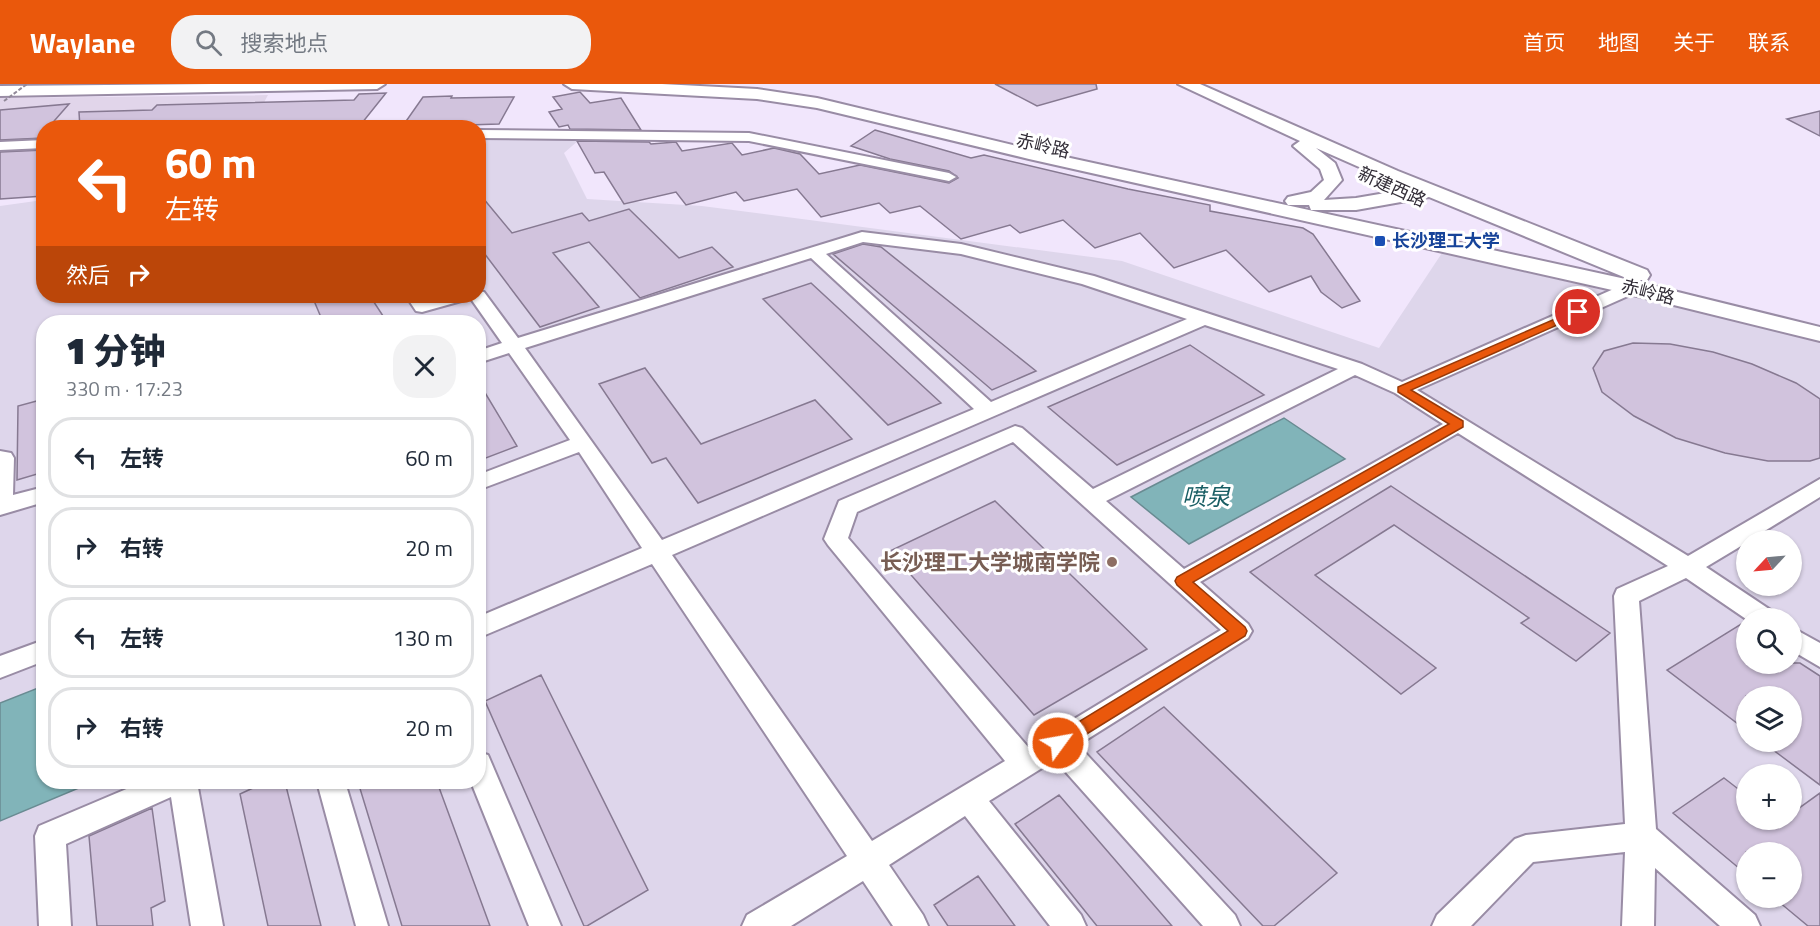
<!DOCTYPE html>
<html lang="zh">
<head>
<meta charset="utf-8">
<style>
	:root { --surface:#fff; --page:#f2f2f3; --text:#1f2937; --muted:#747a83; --line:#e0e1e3; --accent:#ea580c }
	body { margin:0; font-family:"Titillium Web","Noto Sans SC",sans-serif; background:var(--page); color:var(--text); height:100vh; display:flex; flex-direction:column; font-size:22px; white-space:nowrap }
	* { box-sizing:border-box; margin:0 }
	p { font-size:20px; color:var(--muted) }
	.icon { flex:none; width:33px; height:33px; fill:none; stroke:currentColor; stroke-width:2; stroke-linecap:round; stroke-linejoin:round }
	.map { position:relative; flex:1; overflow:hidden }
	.side { position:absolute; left:36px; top:231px; width:450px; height:474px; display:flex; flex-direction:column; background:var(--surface); border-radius:24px; box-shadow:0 2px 4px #0004 }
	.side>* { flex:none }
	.hud { position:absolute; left:36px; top:36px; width:450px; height:183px; border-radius:24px; box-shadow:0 2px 4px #0004; background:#ea580c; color:#fff; overflow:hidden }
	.needle { width:39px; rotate:244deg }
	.buttons { position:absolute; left:1736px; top:446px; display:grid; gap:12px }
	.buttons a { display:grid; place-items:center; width:66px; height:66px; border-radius:50%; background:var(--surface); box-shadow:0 2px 4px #0004; font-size:30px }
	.pin { position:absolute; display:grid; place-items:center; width:51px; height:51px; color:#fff; margin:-26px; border:3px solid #fff; border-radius:50%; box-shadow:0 2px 6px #0007 }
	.me { position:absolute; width:66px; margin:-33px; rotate:58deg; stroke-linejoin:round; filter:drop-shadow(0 0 4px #0008) }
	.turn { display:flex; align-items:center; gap:21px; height:126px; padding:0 30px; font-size:27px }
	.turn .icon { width:78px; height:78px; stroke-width:2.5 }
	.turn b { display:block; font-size:42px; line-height:51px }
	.then { display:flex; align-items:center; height:57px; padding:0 30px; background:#0003; gap:12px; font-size:22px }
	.round { display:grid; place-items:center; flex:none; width:63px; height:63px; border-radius:24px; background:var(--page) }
	.head { display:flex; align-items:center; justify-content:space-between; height:102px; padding:0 30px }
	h1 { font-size:36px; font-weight:800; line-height:45px }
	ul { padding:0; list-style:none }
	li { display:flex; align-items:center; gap:18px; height:81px; margin:0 12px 9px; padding:0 18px; border:3px solid var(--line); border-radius:24px }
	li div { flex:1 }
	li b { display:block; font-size:22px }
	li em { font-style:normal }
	header { display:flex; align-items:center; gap:36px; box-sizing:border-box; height:84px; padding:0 30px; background:var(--accent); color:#fff }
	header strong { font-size:28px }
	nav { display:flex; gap:33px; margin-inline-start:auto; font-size:21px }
	.search { width:420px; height:54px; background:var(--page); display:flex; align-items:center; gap:15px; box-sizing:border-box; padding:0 21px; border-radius:24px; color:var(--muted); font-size:22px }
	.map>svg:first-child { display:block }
	.commercial { fill:#e1d5ea }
	.education { fill:#ded6eb; fill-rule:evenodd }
	.water { fill:#81b4b9; stroke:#698b92; stroke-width:1.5 }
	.building { fill:#d1c3dd; stroke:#867991; stroke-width:1.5 }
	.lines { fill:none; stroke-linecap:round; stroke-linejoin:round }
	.minor-casing { stroke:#998ca5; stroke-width:4 }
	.major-casing { stroke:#998ca5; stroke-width:4 }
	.minor { fill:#fff; fill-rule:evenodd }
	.major { fill:#fff; fill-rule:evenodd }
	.path-bridge { stroke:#918999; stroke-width:2; stroke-dasharray:4 2; stroke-linecap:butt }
	.route { fill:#ea580c; stroke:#983908; stroke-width:1.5 }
	.transit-dot { fill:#1a4fb4; stroke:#fff; stroke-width:2 }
	.education-dot { fill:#8d6e63; stroke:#fff; stroke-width:2 }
	.labels { text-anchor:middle; stroke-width:6; stroke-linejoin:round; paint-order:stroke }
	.far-street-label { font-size:18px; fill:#312c36; stroke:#fff }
	.far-transit-label { font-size:18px; font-weight:bold; fill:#164399; stroke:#fff; text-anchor:start }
	.education-label { font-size:22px; font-weight:bold; fill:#785e54; stroke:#fff; text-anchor:end }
	.water-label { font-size:24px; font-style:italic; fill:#195e64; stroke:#fff }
</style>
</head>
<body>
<header>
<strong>Waylane</strong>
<div class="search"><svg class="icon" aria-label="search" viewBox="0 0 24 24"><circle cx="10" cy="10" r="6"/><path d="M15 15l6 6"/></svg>搜索地点</div>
<nav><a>首页</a><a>地图</a><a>关于</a><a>联系</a></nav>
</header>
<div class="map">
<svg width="1820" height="842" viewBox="0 0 1820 842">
	<rect width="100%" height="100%" fill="#f1e6fc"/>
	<path class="commercial" d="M268 11 251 43 44 44 43 57 0 59V14Z"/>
	<path class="education" d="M479 48 587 49 564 69 587 115 702 122 1122 177 1379 264 1442 169 1820 255V842H0V122L43 116 44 212H478ZM44 238H478V698H44ZM1746 456H1791V501H1746ZM1746 534H1791V579H1746ZM1746 612H1791V657H1746ZM1746 690H1791V735H1746ZM1746 768H1791V813H1746Z"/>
	<path class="water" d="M1284 334 1345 375 1189 460 1131 413Z
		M43 602 44 698H93L0 737V619Z"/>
	<path class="building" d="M995 0H1096L1097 5 1037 22Z
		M580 8 590 19 621 14 641 46 570 45 568 41 559 43 549 28 562 25 553 13Z
		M386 9 358 44H80L79 28 152 26 157 21 354 16 359 10Z
		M452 12 451 14 514 13 499 40 402 43 423 13Z
		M69 20 48 44H44V54L0 56V26Z
		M1820 27V52L1787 35Z
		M875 46 971 74 984 71 1128 105 1210 121V127L1303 144 1313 150 1360 217 1342 224 1321 208 1311 192 1269 208 1226 166 1174 184 1140 149 1095 164 1063 136 1020 149 1010 141 961 155 920 122 890 129 879 119 821 133 797 105 744 117 736 108 686 121 676 108 624 120 604 88 595 89 577 57 649 58 651 60 676 58 682 67 732 59 742 71 774 64 800 70 819 90 860 81 949 99 958 94 949 87 890 75 851 62Z
		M44 66V112L0 115V68Z
		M478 108 512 149 582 129 589 137 629 125 679 174 712 163 733 183 640 214 589 158 553 169 599 223 540 243 478 161Z
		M863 160 881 163 1036 287 992 306 833 170Z
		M811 199 941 319 888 341 763 215Z
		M312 212H370L387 238H323Z
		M1633 259 1670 260 1713 268 1752 280 1796 299 1820 315V374L1810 377H1768L1725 369 1676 354 1634 332 1602 308 1593 284 1604 267Z
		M1190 261 1264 311 1117 381 1048 323Z
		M645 284 701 360 815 316 852 355 698 419 666 374 652 379 599 300Z
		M478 297 517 362 478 377Z
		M44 315V388L17 396 18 322Z
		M1391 402 1610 549 1576 577 1521 539 1529 534 1394 441 1315 491 1436 584 1401 610 1250 488Z
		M995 417 1147 565 1034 631 890 467Z
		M1746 537V579H1800L1820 592V701L1761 657H1791V612H1746V646L1667 586Z
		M541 591 648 806 587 842H584L485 617Z
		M1164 623 1337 789 1274 842H1263L1097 668Z
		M1724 694 1746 711V735H1791V730L1820 709V842H1808L1773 813H1791V768H1746V790L1673 729Z
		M266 698H285L321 842H268L240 710Z
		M358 698H437L490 842H402Z
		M1059 711 1172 842H1097L1015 740Z
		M152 724 165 817 151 824 153 842H97L89 752Z
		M978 792 1015 842H948L934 821Z"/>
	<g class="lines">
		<defs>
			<path id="minor" d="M478 46 749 49 949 89 956 93 949 97 749 57 478 54Z
				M44 56V64L0 66V58Z
				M862 148 961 160 1094 192 1362 280 1402 298 1616 204H1628L1631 208 1628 212 1417 306 1688 472 1820 395V413L1750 456H1746V459L1706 483 1772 527 1776 534 1746 535 1686 494 1639 517 1656 745 1755 831 1760 842H1720L1655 784 1654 842H1622L1625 768 1533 778 1471 842H1432L1437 831 1515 755 1526 751 1625 740 1614 512 1617 505 1668 482 1458 349 1200 498 1248 540 1252 547 1248 554 1078 661 1235 831 1240 842H1203L1055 676 989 717 1081 831 1086 842H1050L965 732 889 781 923 831 928 842H893L863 797 791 842H742L747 831 847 772 652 480 478 554V533L642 464 579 368 478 406V391L570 356 509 269 478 279V267L502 259 469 212H478V207L484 208 518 254ZM863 158 961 170 1082 200 1187 235 991 318 826 170ZM811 174 974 325 662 456 525 264ZM1205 241 1338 285 1093 405 1022 344 1015 342 839 417 824 455 828 461 1005 677 872 757 672 471ZM1355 291 1395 309 1443 340 1184 485 1106 417ZM1013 358 1221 546 1028 663 848 454 857 428Z
				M406 212H423L426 216 442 212H468L465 216 422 228 416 227Z
				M0 367 11 369 14 374 13 411 44 403V418L0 431Z
				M1791 543 1820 559V583L1791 566Z
				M44 556V577L0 594V572Z
				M478 668 488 671 561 842H529L471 698H478Z
				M143 698H197L223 842H191L171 713 66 760 71 842H39L35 752 39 742Z
				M317 698H345L388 842H356Z"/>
			<path id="major" d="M213 0H385L377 5 0 12V2Z
				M564 0H662L757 5 817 14 1029 65 1621 194 1820 243V257L1621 208 1029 75 817 24 757 15 572 5Z
				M1178 0H1200L1398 87 1647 186 1650 191 1647 196H1631L1429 113 1356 126H1311L1309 121H1288L1285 117 1288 113 1311 108 1324 96 1320 85 1293 62 1300 57ZM1316 64 1409 105 1356 114 1324 116 1342 96 1335 79Z"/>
		</defs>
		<use href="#minor" class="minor-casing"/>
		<use href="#major" class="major-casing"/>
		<use href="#minor" class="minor"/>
		<use href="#major" class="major"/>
		<path class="path-bridge" d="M4 17 27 0"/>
	</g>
	<path class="route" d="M1578 225 1583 228 1582 230 1411 306 1463 337V343L1193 498 1245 543 1247 547 1245 552 1064 664 1058 667 1052 664 1049 659 1052 654 1228 547 1177 501 1175 497 1177 493 1449 340 1398 308V303Z"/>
	<rect class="transit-dot" x="1374" y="151" width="12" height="12" rx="3"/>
	<circle class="education-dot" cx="1112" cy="478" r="6"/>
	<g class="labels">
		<g class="far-street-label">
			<text transform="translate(1043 62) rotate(13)" y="6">赤岭路</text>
			<text transform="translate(1392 103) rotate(24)" y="6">新建西路</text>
			<text transform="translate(1648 208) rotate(14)" y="6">赤岭路</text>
		</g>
		<g class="far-transit-label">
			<text x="1392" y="163">长沙理工大学</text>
		</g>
		<g class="education-label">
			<text x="1100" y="486">长沙理工大学城南学院</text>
		</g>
		<g class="water-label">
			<text x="1206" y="421">喷泉</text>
		</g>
	</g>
</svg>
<div class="buttons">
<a><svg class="needle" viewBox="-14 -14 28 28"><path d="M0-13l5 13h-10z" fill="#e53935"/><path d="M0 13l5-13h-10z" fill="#747a83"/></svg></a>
<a><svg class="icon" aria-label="search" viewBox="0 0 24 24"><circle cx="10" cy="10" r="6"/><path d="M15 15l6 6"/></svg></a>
<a><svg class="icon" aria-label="layers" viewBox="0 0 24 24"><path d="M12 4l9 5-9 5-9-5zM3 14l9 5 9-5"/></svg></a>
<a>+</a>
<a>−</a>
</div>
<div class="pin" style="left:1578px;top:228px;background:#d93025"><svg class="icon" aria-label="arrive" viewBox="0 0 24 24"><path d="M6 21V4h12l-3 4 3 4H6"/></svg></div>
<svg class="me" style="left:1058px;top:659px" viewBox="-20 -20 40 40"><circle r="17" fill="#ea580c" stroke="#fff" stroke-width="3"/><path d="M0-11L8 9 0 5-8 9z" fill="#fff"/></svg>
<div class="hud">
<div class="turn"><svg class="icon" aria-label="left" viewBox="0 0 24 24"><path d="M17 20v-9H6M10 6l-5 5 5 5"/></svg><div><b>60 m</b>左转</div></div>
<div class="then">然后<svg class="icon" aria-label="right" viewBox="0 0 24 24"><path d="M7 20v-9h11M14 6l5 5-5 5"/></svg></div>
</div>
<section class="side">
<div class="head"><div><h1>1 分钟</h1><p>330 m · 17:23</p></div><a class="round"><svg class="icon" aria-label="close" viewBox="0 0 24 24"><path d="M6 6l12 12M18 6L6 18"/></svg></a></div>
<ul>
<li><svg class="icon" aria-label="left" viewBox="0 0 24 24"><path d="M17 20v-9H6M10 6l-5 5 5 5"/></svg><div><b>左转</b></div><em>60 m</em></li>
<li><svg class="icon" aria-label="right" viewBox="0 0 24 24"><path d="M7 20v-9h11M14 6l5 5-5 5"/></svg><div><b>右转</b></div><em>20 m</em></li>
<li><svg class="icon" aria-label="left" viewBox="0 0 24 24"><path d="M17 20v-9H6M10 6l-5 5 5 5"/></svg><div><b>左转</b></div><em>130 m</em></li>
<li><svg class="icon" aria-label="right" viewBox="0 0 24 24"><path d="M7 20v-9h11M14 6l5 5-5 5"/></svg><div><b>右转</b></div><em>20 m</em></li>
</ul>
</section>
</div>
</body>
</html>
